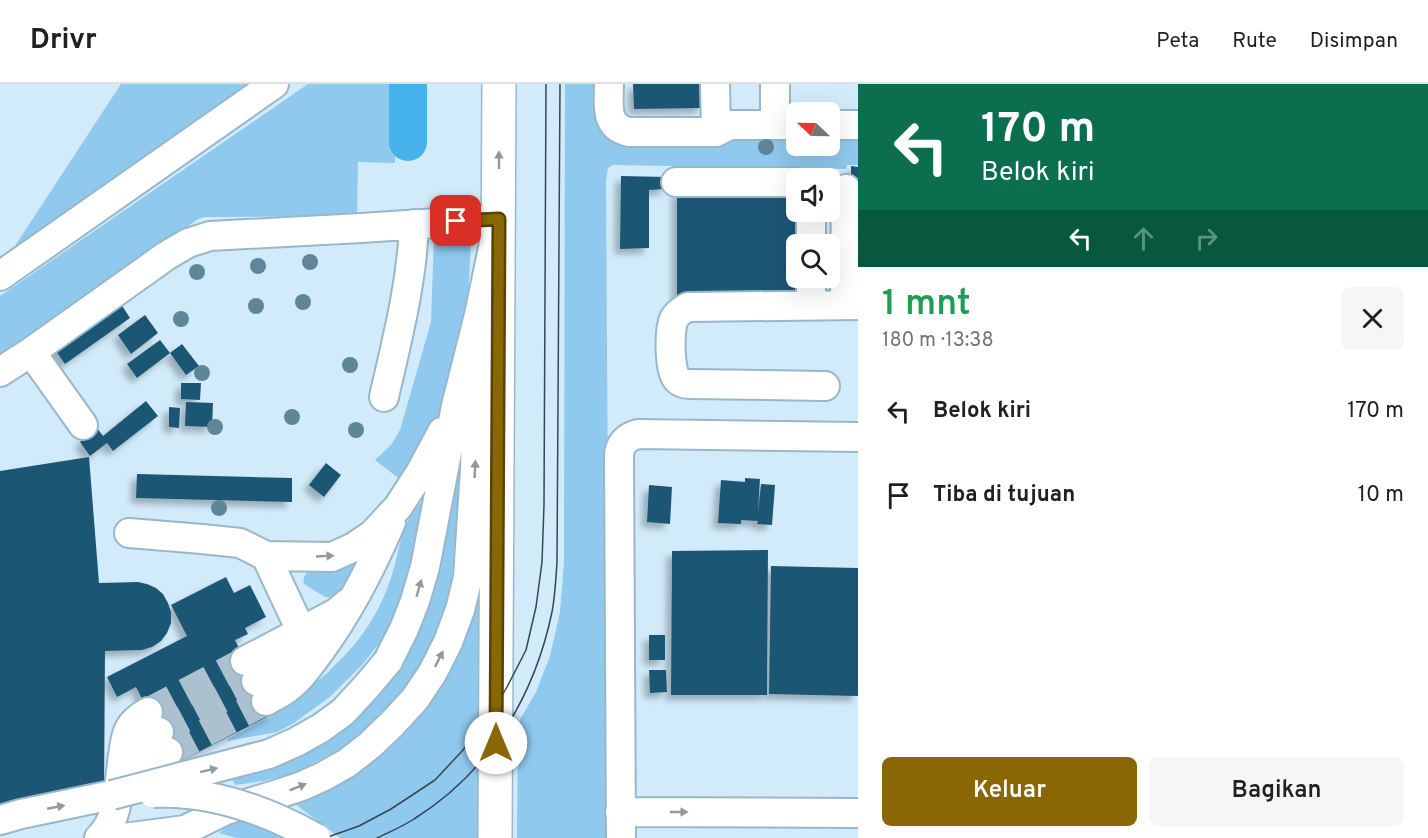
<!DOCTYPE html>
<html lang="id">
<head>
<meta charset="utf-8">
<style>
	:root { --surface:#fff; --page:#f6f6f6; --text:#202124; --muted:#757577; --line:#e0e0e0; --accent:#886704 }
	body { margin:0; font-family:Overpass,sans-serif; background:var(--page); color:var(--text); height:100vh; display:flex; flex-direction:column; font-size:22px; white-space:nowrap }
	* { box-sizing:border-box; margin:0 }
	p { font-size:20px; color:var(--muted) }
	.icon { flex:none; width:33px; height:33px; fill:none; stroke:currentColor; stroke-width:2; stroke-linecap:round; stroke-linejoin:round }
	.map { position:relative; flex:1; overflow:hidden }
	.panel { display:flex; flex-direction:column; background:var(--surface); width:570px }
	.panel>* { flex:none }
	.hud { background:#0b6e4f; color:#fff; overflow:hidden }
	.needle { width:39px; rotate:292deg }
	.controls { position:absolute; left:786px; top:18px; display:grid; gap:12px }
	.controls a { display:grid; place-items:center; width:54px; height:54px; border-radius:9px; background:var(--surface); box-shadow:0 6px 24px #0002; font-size:30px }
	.pin { position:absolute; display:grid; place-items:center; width:51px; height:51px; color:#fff; margin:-26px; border-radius:12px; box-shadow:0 3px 9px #0006 }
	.me { position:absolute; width:66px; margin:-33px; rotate:0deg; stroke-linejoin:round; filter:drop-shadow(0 0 4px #0008) }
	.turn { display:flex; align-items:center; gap:21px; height:126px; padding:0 24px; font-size:27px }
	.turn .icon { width:78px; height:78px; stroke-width:2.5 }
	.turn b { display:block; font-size:42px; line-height:51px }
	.lanes { display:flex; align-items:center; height:57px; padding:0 24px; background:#0003; justify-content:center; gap:30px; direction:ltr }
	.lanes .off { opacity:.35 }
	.round { display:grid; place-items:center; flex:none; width:63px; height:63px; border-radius:9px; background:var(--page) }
	.head { display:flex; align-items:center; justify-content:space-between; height:102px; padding:0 24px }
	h1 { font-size:36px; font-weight:600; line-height:45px; color:#1e9e55 }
	.button { display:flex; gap:12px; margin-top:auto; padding:12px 24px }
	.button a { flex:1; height:69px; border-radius:9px; background:var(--accent); color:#fff; font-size:24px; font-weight:600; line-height:69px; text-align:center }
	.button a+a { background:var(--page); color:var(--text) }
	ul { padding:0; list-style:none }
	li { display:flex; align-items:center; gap:18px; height:84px; padding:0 24px }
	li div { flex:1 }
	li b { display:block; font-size:22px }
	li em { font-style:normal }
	header { display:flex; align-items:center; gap:36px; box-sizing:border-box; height:84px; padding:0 30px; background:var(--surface); border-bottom:2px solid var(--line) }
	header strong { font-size:28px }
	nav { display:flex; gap:33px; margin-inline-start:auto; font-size:21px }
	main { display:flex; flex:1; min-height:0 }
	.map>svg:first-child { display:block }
	.green { fill:#8fc9ed }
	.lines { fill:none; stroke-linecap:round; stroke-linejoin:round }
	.river { stroke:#46b2ec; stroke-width:38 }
	.building { fill:#1d5775; filter:url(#shadow) }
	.minor-tunnel { stroke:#abc1cf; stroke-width:28; stroke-dasharray:28 14; stroke-linecap:butt }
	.minor-casing { stroke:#99b7ca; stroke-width:32 }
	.major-casing { stroke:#99b7ca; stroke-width:36 }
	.minor { stroke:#fff; stroke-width:28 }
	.major { stroke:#fff; stroke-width:33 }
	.tram { stroke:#38464f; stroke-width:1.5 }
	.minor-bridge-casing { stroke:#99b7ca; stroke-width:32; stroke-linecap:butt }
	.minor-bridge { stroke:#fff; stroke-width:28 }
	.tree { fill:#5f8599 }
	.oneway { fill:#93989b }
	.route-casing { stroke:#584303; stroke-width:15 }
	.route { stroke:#886704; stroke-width:10 }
</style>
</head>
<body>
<header>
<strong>Drivr</strong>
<nav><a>Peta</a><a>Rute</a><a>Disimpan</a></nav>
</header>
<main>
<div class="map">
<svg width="858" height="754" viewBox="0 0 858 754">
	<defs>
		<filter id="shadow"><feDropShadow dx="-5.5" dy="5.5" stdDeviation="3" flood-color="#0004"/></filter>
	</defs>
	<rect width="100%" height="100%" fill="#d2ebfb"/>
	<path class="green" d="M121 0H252L11 168Z
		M308 0H396L395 79 358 78 357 132 205 133 198 135 0 275V212Z
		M565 0H601L605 41 796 50V62H830V50H858V81H847L846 85 613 81 608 84 606 97 610 754H517L518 639 536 608 550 572 560 528 564 478Z
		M434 151C447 151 463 148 471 159L466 250 434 353 406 400 375 376 391 361 400 346 431 238Z
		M454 393 461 397 451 499 443 536 423 579 406 606 375 640 348 661 294 689 263 697 235 701 230 692 408 569C412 560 417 552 421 544 443 497 447 444 454 393Z
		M425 415 429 417 399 524 383 555 362 581 331 612 294 639 277 648 228 657V655L280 627 276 620C290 611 306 604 320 595 325 591 330 587 334 582 360 558 380 528 391 494 400 468 401 432 425 415Z
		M358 474 367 475 334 514 325 513 304 500C302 494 306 489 311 485Z
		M484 481 483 754H340L287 714 354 685Z
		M242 729 300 754H237L219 749Z"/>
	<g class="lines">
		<path class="river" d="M408 58V0"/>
	</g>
	<path class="building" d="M633 0H703V24L634 25Z
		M851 82 858 83V101H851Z
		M621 92 666 93V105L649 106V164L620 165Z
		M796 106V128H801V160H796V194H801V212L677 213V107Z
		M119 217 130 234 65 280 53 263Z
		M145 231 158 249 131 270 118 251Z
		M160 256 170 269 137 294 127 280Z
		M182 260 199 282 186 291 170 269Z
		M181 299H201L200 316 181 315Z
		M146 317 158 332 113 367 107 359 90 372 80 358 97 344 103 352Z
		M186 318 213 319 212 343 185 342Z
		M169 323 180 324 179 344 169 343Z
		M89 373 99 499 138 498 147 500 156 504 163 510 168 519 171 528V539L167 549 161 557 152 563 142 566 105 567 104 710 0 730V387Z
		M326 379 341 391 324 413 309 401Z
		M137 390 292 394V418L136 414Z
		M745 394 760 395 758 428 761 400 775 401 772 441 757 440 758 437 741 436V440L718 439 721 396 745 398Z
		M649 401 672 403 670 440 647 438Z
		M768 466 767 611H671L672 467Z
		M771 482 858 484V612L769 610Z
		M226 493 234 509 250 501 266 533 245 544 248 550 235 556 273 630 175 680 136 603 117 613 107 593 187 552 171 521Z
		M649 551H665V576H649Z
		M649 586H666L667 608 650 609Z"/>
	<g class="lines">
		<path class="minor-tunnel" d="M148 628 245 577
			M159 648 256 597
			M168 668 266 617"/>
		<defs>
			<path id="minor" d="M609 0C609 20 604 43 629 48H716L730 41H796
				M715 0 716 48
				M775 0V41
				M830 41H858
				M676 98H796
				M811 160V128
				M0 192 274 0
				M811 221V194
				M845 221 846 105
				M0 288 31 268
				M825 302 690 300C685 300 680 299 677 295 669 287 669 245 674 235 677 229 682 226 688 223L858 221
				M384 313C397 256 412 199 414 140
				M83 341 31 268 166 172 188 159 210 152 361 144 499 135 479 231 456 322 425 483 415 517 404 545 388 577
				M129 449 202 455 240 459 266 472 332 473 354 463 373 450 398 423 420 389 442 348
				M266 472 301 547
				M245 577 336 529 348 519
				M256 597 312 567
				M266 617C271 614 277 611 282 608 298 598 309 582 320 567 350 526 371 485 391 438
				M122 678C126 653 124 641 148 628
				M118 705 126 692 168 668
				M620 728 858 729
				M0 736 21 730 112 711
				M99 754C119 735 118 706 122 680 128 662 143 657 159 648
				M124 754 185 746 226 726 275 711 302 702 324 692 347 679 370 661 392 640 415 615 433 588 448 558 460 526 468 493 475 385 478 281
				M621 754 619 370C621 358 627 353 638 350L858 353"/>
			<path id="major" d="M495 754 499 0"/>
		</defs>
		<use href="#minor" class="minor-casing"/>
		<use href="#major" class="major-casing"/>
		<use href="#minor" class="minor"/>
		<use href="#major" class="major"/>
		<path class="tram" d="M325 754 359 742 391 725 435 696 463 666 488 636 507 603 526 566 536 523 542 478 544 421 546 0
			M377 754C389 748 402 743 414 735 489 688 534 614 552 528 555 512 556 494 557 478L560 0"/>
		<defs>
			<path id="minor-bridge" d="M153 709C211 706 266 726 316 754
				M112 711 269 670 296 658 321 644 343 628 367 602 388 577"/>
		</defs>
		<use href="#minor-bridge" class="minor-bridge-casing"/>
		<use href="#minor-bridge" class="minor-bridge"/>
	</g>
	<g class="tree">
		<circle cx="766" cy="63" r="8"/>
		<circle cx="310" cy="178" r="8"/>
		<circle cx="258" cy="182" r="8"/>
		<circle cx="197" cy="188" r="8"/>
		<circle cx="303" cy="218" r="8"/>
		<circle cx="256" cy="222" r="8"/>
		<circle cx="181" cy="235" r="8"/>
		<circle cx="350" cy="281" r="8"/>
		<circle cx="202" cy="289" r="8"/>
		<circle cx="292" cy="333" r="8"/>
		<circle cx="215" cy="343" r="8"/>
		<circle cx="356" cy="346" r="8"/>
		<circle cx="219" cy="424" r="8"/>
	</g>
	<defs><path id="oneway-solid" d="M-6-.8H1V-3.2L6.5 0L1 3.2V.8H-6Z" transform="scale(1.5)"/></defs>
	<g class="oneway">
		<use href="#oneway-solid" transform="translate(499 76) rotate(-90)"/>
		<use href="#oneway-solid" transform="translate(475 385) rotate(-87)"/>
		<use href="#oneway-solid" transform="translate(325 472) rotate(-3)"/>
		<use href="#oneway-solid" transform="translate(419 504) rotate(-74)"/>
		<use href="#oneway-solid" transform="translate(439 575) rotate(-63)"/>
		<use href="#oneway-solid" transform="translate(209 686) rotate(-14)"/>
		<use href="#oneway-solid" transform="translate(298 703) rotate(-22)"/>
		<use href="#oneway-solid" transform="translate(56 723) rotate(-11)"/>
		<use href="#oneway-solid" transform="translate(679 728)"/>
	</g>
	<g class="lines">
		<defs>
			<path id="route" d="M456 137 499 135 496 659"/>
		</defs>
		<use href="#route" class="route-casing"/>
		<use href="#route" class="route"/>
	</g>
</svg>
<div class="controls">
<a><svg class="needle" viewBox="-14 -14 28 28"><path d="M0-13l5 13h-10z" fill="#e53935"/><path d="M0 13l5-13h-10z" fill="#757577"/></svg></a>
<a><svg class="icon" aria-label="sound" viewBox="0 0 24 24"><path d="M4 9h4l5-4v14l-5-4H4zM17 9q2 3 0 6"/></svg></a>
<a><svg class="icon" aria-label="search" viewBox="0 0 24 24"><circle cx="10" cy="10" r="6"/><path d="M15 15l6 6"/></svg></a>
</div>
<div class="pin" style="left:456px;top:137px;background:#d93025"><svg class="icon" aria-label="arrive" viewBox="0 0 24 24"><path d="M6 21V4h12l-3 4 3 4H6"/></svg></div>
<svg class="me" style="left:496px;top:659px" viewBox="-20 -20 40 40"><circle r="19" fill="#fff"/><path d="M0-13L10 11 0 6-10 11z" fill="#886704"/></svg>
</div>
<section class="panel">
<div class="hud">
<div class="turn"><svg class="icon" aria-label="left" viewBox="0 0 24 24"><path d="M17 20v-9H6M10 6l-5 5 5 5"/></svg><div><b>170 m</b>Belok kiri</div></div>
<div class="lanes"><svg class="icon" aria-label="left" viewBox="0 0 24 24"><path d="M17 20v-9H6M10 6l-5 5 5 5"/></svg><svg class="icon off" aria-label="ahead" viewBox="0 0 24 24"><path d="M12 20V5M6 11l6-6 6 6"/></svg><svg class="icon off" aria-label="right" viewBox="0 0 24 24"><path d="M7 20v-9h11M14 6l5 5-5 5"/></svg></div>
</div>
<div class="head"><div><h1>1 mnt</h1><p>180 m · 13:38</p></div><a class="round"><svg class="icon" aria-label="close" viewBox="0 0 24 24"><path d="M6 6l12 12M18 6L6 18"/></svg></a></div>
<ul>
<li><svg class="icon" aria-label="left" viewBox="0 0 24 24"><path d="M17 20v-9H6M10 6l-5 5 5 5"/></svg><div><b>Belok kiri</b></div><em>170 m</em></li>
<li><svg class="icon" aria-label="arrive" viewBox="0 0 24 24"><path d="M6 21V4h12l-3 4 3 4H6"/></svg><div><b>Tiba di tujuan</b></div><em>10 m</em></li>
</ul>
<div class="button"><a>Keluar</a><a>Bagikan</a></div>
</section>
</main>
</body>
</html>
